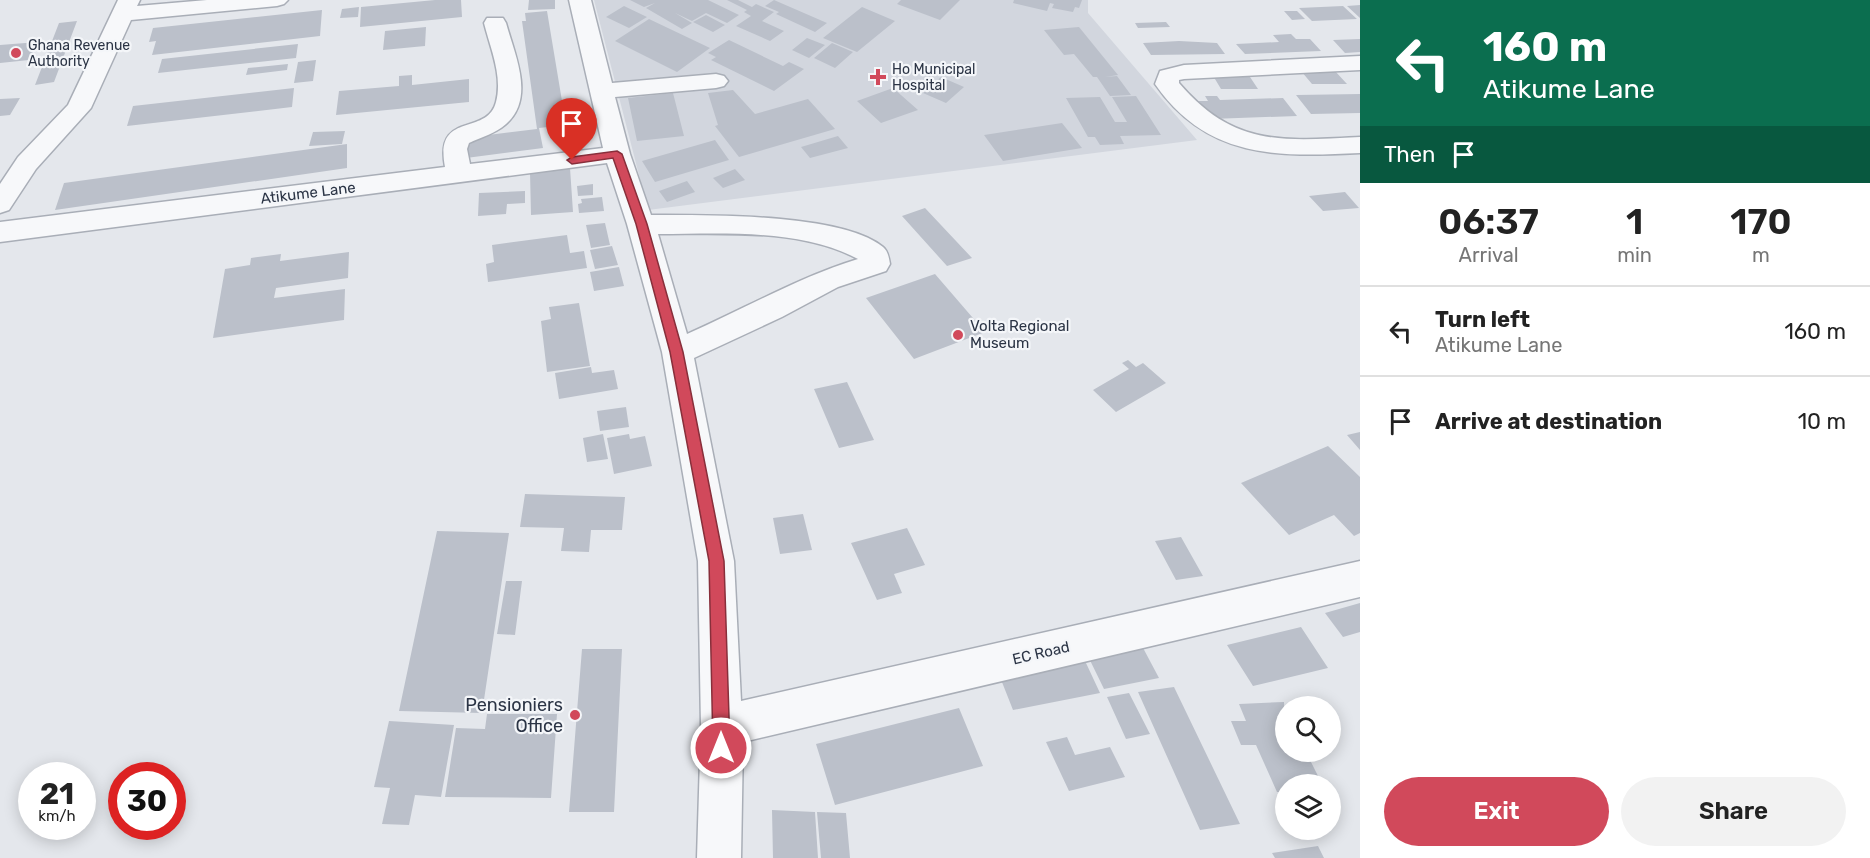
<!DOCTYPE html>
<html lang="en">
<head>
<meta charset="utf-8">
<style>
	:root { --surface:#fff; --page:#f2f2f2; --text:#222; --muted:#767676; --line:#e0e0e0; --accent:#d1495b }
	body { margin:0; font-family:Rubik,sans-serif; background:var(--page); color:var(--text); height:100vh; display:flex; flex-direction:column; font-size:22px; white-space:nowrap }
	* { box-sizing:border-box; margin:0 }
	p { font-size:20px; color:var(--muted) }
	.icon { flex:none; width:33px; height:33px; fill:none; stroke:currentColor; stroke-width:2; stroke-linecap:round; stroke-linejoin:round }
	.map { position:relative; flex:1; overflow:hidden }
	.side { display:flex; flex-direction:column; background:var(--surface); width:510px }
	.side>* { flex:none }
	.banner { background:#0b6e4f; color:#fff; overflow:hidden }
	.fabs { position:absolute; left:1275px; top:696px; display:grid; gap:12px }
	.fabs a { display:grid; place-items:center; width:66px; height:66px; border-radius:50%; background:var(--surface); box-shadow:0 3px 15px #0003; font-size:30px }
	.speed { position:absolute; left:18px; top:762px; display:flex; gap:12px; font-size:30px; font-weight:700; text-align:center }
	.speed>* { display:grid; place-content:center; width:78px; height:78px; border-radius:50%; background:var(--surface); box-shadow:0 3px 15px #0003; line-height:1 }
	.speed small { font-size:15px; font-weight:400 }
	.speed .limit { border:9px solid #d22; background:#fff; color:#111 }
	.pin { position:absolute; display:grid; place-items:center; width:51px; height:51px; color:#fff; margin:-62px -26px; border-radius:50% 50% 50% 0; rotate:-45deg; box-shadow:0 0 6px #0007 }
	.pin .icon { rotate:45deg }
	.me { position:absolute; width:66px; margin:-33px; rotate:0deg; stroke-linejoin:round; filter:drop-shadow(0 0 4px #0008) }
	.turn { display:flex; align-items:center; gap:21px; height:126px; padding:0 24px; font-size:27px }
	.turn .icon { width:78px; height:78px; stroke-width:2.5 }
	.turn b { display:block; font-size:42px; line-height:51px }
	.then { display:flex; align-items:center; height:57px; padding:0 24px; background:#0003; gap:12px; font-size:22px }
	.eta { display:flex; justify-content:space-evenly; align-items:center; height:102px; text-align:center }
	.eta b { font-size:36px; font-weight:600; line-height:42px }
	.cta { display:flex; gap:12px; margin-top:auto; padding:12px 24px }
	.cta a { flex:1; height:69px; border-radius:36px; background:var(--accent); color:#fff; font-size:24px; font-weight:600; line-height:69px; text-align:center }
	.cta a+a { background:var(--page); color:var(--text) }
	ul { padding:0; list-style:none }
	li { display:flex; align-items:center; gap:18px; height:90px; padding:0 24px; border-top:2px solid var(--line) }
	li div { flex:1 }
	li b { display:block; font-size:22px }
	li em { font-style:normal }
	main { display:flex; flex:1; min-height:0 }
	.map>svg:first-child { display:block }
	.built { fill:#d2d6de }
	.building { fill:#bbc0ca }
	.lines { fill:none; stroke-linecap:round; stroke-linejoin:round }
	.minor-casing { stroke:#a9aeb7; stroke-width:3 }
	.minor { fill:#f7f8fa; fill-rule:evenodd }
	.route { fill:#d1495b; stroke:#882f3b; stroke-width:1.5 }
	.poi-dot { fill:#d1495b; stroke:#f4f6f9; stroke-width:2 }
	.labels { text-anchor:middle; stroke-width:4.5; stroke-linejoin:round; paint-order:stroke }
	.far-poi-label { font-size:14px; fill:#2b3445; stroke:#f4f6f9; text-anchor:start }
	.street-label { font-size:15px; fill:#2b3445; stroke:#f4f6f9 }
	.poi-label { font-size:15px; fill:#2b3445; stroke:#f4f6f9; text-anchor:start }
	.near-poi-label { font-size:18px; fill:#2b3445; stroke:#f4f6f9; text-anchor:end }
</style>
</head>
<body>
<main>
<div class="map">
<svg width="1360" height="858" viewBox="0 0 1360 858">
	<rect width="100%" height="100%" fill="#e4e7ec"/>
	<path class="built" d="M594 0H1088V13L1197 140 648 210Z"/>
	<path class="building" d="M435 0H461L462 17 360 27 361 7Z
		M529 0H555V9L528 10Z
		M630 0H708L739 15 727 23 706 13 692 21 675 13 692 23 682 29 646 8 655 3 644 7Z
		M727 0H738L752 7 756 4 774 12 762 21 784 31 770 41 736 26 751 16 744 12 747 10Z
		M774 0 827 23 815 32 776 14 779 12 765 6Z
		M901 0H960L940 20 897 4Z
		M1014 0H1082L1079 8 1075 7 1073 12 1052 8 1054 4 1050 3 1047 11 1013 3Z
		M1360 5V18L1347 6Z
		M624 6 647 17 629 28 606 17Z
		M1343 6 1357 19 1312 21 1299 8Z
		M359 7 358 17 340 18 342 9Z
		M862 7 895 21 857 52 823 38Z
		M322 10 320 36 152 55 156 41 149 42 153 28Z
		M547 11 566 125 539 128 543 148 466 158 464 138 537 129 522 21H526L525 13Z
		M1284 11H1297L1305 19 1292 20Z
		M706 15 725 25 713 32 693 22Z
		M649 19 710 48 677 72 615 41Z
		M77 21 54 82 35 85 59 23Z
		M1166 22 1170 27 1138 28 1135 23Z
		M426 27 425 46 383 50 385 31Z
		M1079 27 1118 75 1105 77 1117 76 1131 95 1110 96 1097 77H1093L1074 54 1064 55 1044 30Z
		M1291 34 1296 39H1310L1321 51 1245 54 1236 44 1279 42 1273 35Z
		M807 38 825 45 809 58 792 50Z
		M1360 39V52L1345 53 1333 40Z
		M729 40 783 66 789 62 804 69 774 91 711 60 716 57 708 53Z
		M1179 41 1217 43 1225 54 1151 55 1143 43Z
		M38 42 29 60 0 63V45Z
		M832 43 853 52 835 68 814 58Z
		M298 44 296 58 158 73 162 59Z
		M316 60 313 81 294 83 298 62Z
		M288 64 287 70 246 75 248 68Z
		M1301 71H1335L1347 84H1312Z
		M1212 74H1248L1258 89H1221Z
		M412 75V85L469 79V102L336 115 339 91 399 86V76Z
		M941 77 964 87 946 103 923 93Z
		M294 88 292 107 127 126 133 106Z
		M893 88 918 110 881 123 857 101Z
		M733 90 755 114 808 99 835 129 739 157 715 126 718 125 708 93Z
		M673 93 684 136 637 141 628 98Z
		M1360 94V113L1311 114 1296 95Z
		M1136 96 1161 135 1120 136 1124 144 1100 145 1095 137H1088L1066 98 1100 97 1115 122H1127L1112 97Z
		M1205 96H1217L1220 100 1283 98 1297 116 1211 119 1198 101H1208Z
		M20 98 10 115 0 116V99Z
		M1062 123 1082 148 1003 161 984 135Z
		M345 131 342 144 309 146 313 132Z
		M838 136 848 148 810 158 801 147Z
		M715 140 729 160 655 182 642 161Z
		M347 144V168L55 210 64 183Z
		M570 168 573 212 531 215 530 172Z
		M735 169 745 180 723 188 713 178Z
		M687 181 695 192 667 202 659 191Z
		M593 184V195L578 196 577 186Z
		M525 191V203L507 204 506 214 478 216 479 193Z
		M1345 192 1359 208 1323 211 1309 196Z
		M602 197 604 211 579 213 578 204 582 203 581 199Z
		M925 208 972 258 947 266 902 216Z
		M605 223 610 245 591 248 586 225Z
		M567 235 570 253 584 251 587 268 488 282 486 264 494 262 492 245Z
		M612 246 618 265 595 269 590 250Z
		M349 252 348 278 276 288 274 298 345 289 344 320 213 338 225 269 250 265 251 258 281 254 280 261Z
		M619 267 624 286 594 291 590 272Z
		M935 274 985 332 914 359 866 298Z
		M579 303 590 366 547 372 541 321 551 319 549 307Z
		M1128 360 1136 367 1143 363 1166 383 1116 412 1093 390 1129 369 1122 363Z
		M591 367 592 373 614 370 618 389 559 399 555 373Z
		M847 382 874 440 839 448 814 389Z
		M626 407 629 427 600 431 597 411Z
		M1360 432V450L1347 435Z
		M603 434 608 459 587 462 583 438Z
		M629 434 630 439 645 436 652 466 614 474 607 438Z
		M1328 446 1360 477V533L1354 536 1334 515 1289 535 1241 483Z
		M525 494 625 497 622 530H591L589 552 561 551 564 528 520 527Z
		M803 514 812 550 780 554 773 518Z
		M907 528 925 565 894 574 902 593 877 600 851 543Z
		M437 531 509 533 482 713 399 711Z
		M1181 537 1203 576 1176 580 1155 541Z
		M506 581H522L515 635 497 634Z
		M1360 603V632L1343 637 1325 613Z
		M1301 627 1328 668 1253 686 1227 645Z
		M1142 646 1159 678 1104 689 1084 648Z
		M1079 648 1100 693 1013 710 998 672Z
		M582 649H622L614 812H569Z
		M1174 687 1240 824 1200 830 1138 692Z
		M1129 693 1150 734 1126 739 1107 697Z
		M1284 702 1286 752H1306L1322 784H1286V792H1277L1256 745H1241L1231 721H1246L1239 704Z
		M959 708 983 766 835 805 816 744Z
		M487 714H557L551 798 445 797 456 728 485 729Z
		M389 721 454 725 441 797 415 795 409 825 382 824 390 788 374 787Z
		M1067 737 1075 755 1110 747 1125 777 1069 791 1046 742Z
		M772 810 815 812 818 858H773Z
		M817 812 846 813 850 858H821Z
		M1318 846 1324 858H1275L1272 853Z"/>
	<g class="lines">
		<defs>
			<path id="minor" d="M118 0H140L137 6 207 0H288L284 4 277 6 131 20 91 108 36 169 9 210 0 213V184L18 157 68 105Z
				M569 0H591L612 83 716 74 724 76 728 81 724 86 716 88 615 97 630 154 651 215C705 215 842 213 883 247 888 251 889 258 890 264L886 271 838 287 782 317 694 358 734 561 741 701 1360 561V597L743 742 741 858H697L701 726 698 561 662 352 627 224 607 163 0 242V222L445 167C434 110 487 137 496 102 503 76 490 47 484 23L487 18H503L506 23C514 53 536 98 506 124 496 133 482 137 469 143L467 149 470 164 603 148ZM658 234C722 234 800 228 858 259 799 277 744 309 687 334Z
				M1360 56V70L1184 79 1179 80V83C1234 147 1282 141 1360 137V153C1277 157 1207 159 1155 84L1160 71 1184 65Z"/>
		</defs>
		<use href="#minor" class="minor-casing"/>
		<use href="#minor" class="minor"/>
	</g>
	<path class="route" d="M617 151 622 154 647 224 683 352 724 561 730 748 727 754 721 757 715 754 713 748 709 561 670 352 636 224 613 158 572 164 567 160 572 157Z"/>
	<g class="poi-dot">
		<circle cx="16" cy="53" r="6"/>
		<path d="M875 68h6v6h6v6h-6v6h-6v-6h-6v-6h6z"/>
		<circle cx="958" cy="335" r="6"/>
		<circle cx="575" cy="715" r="6"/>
	</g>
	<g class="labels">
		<g class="far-poi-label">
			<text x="28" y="50">Ghana Revenue<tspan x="28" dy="16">Authority</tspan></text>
			<text x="892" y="74">Ho Municipal<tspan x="892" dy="16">Hospital</tspan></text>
		</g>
		<g class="street-label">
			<text transform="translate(308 193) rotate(-7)" y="5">Atikume Lane</text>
			<text transform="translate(1041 653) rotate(-13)" y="5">EC Road</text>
		</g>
		<g class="poi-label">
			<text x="970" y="331">Volta Regional<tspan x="970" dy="17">Museum</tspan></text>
		</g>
		<g class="near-poi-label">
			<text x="563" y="711">Pensioniers<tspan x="563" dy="21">Office</tspan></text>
		</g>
	</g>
</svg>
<div class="fabs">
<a><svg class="icon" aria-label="search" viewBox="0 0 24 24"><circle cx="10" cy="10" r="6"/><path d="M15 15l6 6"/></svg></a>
<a><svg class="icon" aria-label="layers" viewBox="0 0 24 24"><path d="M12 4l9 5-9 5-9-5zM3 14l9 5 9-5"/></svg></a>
</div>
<div class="speed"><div>21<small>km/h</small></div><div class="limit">30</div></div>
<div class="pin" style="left:572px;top:160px;background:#d93025"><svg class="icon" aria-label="arrive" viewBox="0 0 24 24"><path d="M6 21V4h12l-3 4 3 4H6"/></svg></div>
<svg class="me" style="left:721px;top:748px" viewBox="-20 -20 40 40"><circle r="17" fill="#d1495b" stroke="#fff" stroke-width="3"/><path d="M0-11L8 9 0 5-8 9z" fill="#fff"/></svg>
</div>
<section class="side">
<div class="banner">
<div class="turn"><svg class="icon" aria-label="left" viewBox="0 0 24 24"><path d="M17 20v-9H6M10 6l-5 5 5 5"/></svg><div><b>160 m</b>Atikume Lane</div></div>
<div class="then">Then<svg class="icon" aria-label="arrive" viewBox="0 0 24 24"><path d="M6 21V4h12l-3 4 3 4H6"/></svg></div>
</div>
<div class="eta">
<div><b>06:37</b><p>Arrival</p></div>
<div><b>1</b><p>min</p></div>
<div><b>170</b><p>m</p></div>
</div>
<ul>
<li><svg class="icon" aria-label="left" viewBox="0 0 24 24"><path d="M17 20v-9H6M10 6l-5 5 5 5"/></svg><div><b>Turn left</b><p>Atikume Lane</p></div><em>160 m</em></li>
<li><svg class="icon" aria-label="arrive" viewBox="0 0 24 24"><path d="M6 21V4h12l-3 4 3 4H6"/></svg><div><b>Arrive at destination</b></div><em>10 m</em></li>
</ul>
<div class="cta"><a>Exit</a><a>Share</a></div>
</section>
</main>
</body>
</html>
